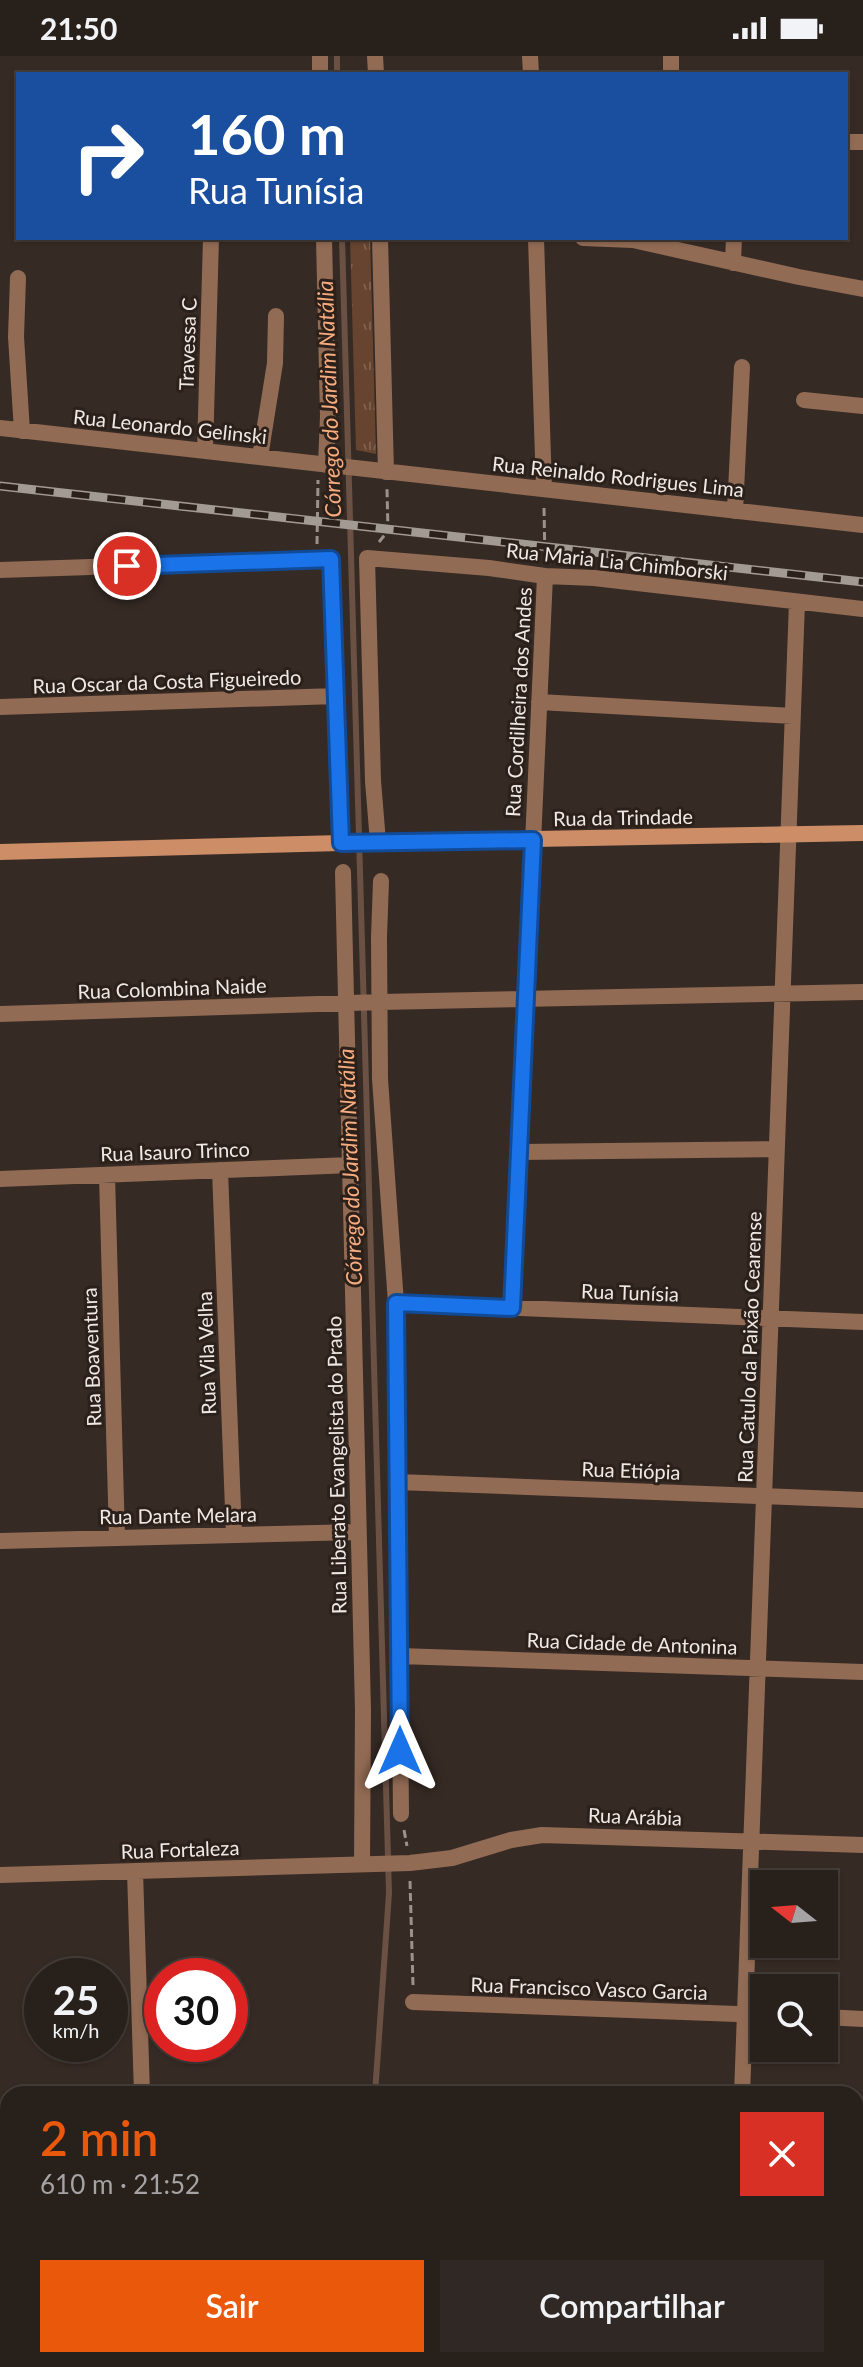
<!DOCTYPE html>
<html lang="pt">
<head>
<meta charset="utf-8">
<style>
	:root { --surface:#28201b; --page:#302824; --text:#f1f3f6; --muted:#a5a3a3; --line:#443e3a; --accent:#ea580c }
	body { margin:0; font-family:Lato,sans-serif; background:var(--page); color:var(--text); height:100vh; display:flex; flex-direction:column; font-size:30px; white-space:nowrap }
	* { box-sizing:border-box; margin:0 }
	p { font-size:26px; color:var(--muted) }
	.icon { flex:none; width:44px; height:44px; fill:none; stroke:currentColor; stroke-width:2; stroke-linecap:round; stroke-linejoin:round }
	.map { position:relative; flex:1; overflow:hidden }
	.details { position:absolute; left:0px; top:2030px; width:864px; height:282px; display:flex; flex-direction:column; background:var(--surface); border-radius:24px 24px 0 0; box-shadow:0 2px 6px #0004,0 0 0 2px var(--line) }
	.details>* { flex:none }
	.top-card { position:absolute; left:16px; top:16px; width:832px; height:168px; border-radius:0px; box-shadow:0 2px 6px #0004,0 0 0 2px var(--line); background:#1a4fa0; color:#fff; overflow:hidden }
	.needle { width:52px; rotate:287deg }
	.controls { position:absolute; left:750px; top:1814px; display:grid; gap:16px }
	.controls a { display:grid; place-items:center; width:88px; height:88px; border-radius:0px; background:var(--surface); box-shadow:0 2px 6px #0004,0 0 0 2px var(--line); font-size:40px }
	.speed { position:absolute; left:24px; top:1902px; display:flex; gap:16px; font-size:40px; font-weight:700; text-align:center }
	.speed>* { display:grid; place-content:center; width:104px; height:104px; border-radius:50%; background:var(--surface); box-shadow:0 2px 6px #0004,0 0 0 2px var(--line); line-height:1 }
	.speed small { font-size:20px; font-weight:400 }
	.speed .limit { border:12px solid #d22; background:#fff; color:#111 }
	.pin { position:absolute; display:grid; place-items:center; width:68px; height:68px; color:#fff; margin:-34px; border:4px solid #fff; border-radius:50%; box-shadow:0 2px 8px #0007 }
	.me { position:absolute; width:88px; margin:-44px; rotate:0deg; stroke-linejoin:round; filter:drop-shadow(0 0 6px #0008) }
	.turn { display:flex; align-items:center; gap:28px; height:168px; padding:0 40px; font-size:36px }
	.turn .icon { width:104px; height:104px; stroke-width:2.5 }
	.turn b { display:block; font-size:56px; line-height:68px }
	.round { display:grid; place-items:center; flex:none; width:84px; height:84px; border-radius:0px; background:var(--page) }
	.headline { display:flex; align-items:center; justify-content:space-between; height:136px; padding:0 40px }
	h1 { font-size:48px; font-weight:600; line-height:60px; color:var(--accent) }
	.cta { display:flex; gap:16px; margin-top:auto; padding:16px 40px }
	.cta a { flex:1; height:92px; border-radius:0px; background:var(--accent); color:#fff; font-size:32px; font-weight:600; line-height:92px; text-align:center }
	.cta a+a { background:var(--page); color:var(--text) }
	.status { display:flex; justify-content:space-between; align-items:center; height:56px; padding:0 40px; background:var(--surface); direction:ltr }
	.status svg { height:22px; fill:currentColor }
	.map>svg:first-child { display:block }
	.park { fill:url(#park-tufts) }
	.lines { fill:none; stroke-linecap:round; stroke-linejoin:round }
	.stream { stroke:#6a5144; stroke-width:6 }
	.path { stroke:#9b928c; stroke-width:3; stroke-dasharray:8 4; stroke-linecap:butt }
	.minor { stroke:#926b54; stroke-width:16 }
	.tertiary { stroke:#926b54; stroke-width:16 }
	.secondary { stroke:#cc8d67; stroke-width:16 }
	.rail-casing { stroke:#a39a94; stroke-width:9 }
	.rail { stroke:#2c211a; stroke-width:6; stroke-dasharray:18; stroke-linecap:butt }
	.route-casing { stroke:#114b97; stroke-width:20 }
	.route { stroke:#1a73e8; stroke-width:14 }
	.labels { text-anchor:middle; stroke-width:6; stroke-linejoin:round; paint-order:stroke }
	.street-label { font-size:20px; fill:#f0e8e3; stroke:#2c211a }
	.water-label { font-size:22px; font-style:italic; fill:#f7ac7f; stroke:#2c211a }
</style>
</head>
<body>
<div class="status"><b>21:50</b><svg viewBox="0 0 49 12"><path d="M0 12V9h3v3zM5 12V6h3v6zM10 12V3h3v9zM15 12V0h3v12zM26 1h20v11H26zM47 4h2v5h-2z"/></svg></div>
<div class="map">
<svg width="863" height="2311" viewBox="0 0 863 2311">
	<defs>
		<pattern id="park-tufts" width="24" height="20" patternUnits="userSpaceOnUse" patternTransform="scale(2)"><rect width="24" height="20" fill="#674430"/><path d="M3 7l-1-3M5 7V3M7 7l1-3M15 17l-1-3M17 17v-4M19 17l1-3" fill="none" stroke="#7d5f4e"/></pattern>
	</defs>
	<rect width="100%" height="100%" fill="#362a24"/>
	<path class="park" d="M350 182H370L376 398 356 394Z"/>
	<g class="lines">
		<path class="stream" d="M337 0V18
			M342 182 389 1837 375 2038
			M346 2304 348 2311"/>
		<path class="path" d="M544 452 545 505
			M379 486 388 475 387 433
			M317 488 318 424
			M404 1774 407 1790
			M410 1825 413 1929"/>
		<path class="minor" d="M320 0V18
			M375 0 376 18
			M530 0 531 18
			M671 18V0
			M846 86H863
			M324 182 328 360 326 409
			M380 182 386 416
			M536 182 544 433
			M583 182 633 184 799 221 863 233
			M733 207 734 182
			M18 222 16 281 22 375
			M804 344 863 350
			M0 372 863 469
			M205 395 211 182
			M260 401 275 307 276 260
			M735 455 742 311
			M0 514 331 503 341 787
			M539 646 793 660
			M0 651 336 640
			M378 786 373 725 367 502 489 512 545 520 594 522 863 553
			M343 816 363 1654 362 1808
			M381 825 379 881 380 1023 396 1247 401 1758
			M0 958 381 946 863 936
			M519 1096 777 1093
			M220 1114 234 1479
			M107 1119 117 1482
			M0 1123 351 1109
			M396 1247 863 1266
			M512 1252 545 520
			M398 1426 863 1444
			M0 1485 357 1476
			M400 1600 863 1616
			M135 1815 142 2038
			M0 1819 410 1807 452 1802 511 1784 542 1779 863 1789
			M413 1946 764 1959
			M824 1961 863 1963
			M742 2038 797 546
			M856 2136H863
			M0 2150H8
			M125 2304V2311
			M328 2304 329 2311
			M510 2304V2311
			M835 2304 863 2305
			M732 2311V2304"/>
		<path class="tertiary" d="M341 787 378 786"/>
		<path class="secondary" d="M378 786 863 777
			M0 796 341 787"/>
		<defs>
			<path id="rail" d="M0 430 863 526"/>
		</defs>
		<use href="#rail" class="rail-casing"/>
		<use href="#rail" class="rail"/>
	</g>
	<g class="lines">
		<defs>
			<path id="route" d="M127 510 331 503 341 787 533 784 512 1252 396 1247 400 1695"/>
		</defs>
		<use href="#route" class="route-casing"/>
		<use href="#route" class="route"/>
	</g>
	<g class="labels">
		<g class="street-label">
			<text transform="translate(188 288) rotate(-88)" y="7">Travessa C</text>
			<text transform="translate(170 371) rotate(6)" y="7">Rua Leonardo Gelinski</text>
			<text transform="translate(618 421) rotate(6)" y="7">Rua Reinaldo Rodrigues Lima</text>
			<text transform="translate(617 506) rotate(6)" y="7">Rua Maria Lia Chimborski</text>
			<text transform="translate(167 626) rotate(-2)" y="7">Rua Oscar da Costa Figueiredo</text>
			<text transform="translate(519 646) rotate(-87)" y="7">Rua Cordilheira dos Andes</text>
			<text transform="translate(623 762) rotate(-1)" y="7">Rua da Trindade</text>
			<text transform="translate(172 933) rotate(-2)" y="7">Rua Colombina Naide</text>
			<text transform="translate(175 1096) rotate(-2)" y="7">Rua Isauro Trinco</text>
			<text transform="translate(630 1237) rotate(2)" y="7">Rua Tunísia</text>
			<text transform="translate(750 1291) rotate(-88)" y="7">Rua Catulo da Paixão Cearense</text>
			<text transform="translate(207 1297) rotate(-92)" y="7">Rua Vila Velha</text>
			<text transform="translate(92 1301) rotate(-92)" y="7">Rua Boaventura</text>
			<text transform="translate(337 1409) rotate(-91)" y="7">Rua Liberato Evangelista do Prado</text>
			<text transform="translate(631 1415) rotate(2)" y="7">Rua Etiópia</text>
			<text transform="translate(178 1460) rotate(-1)" y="7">Rua Dante Melara</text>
			<text transform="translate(632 1588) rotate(2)" y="7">Rua Cidade de Antonina</text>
			<text transform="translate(635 1761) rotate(2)" y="7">Rua Arábia</text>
			<text transform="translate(180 1794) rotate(-2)" y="7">Rua Fortaleza</text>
			<text transform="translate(589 1933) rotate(2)" y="7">Rua Francisco Vasco Garcia</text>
		</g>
		<g class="water-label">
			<text transform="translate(329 343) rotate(-92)" y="8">Córrego do Jardim Natália</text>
			<text transform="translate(350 1111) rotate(-92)" y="8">Córrego do Jardim Natália</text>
		</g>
	</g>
</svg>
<div class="controls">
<a><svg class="needle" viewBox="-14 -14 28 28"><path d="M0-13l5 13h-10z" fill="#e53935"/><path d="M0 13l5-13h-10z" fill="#a5a3a3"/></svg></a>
<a><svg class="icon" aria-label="search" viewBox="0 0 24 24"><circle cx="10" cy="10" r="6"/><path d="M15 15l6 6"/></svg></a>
</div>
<div class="speed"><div>25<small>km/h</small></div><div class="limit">30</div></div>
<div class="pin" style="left:127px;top:510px;background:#d93025"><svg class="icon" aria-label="arrive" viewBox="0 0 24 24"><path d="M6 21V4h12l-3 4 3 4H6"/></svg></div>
<svg class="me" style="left:400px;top:1695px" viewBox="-20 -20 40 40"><path d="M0-17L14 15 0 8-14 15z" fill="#1a73e8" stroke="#fff" stroke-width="4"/></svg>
<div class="top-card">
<div class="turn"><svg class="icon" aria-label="right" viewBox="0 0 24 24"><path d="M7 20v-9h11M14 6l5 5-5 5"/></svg><div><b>160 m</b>Rua Tunísia</div></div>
</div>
<section class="details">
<div class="headline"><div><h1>2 min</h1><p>610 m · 21:52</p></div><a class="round" style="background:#d93025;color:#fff"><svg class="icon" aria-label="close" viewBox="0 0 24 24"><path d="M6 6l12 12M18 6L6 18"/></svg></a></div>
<div class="cta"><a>Sair</a><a>Compartilhar</a></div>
</section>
</div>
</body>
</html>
